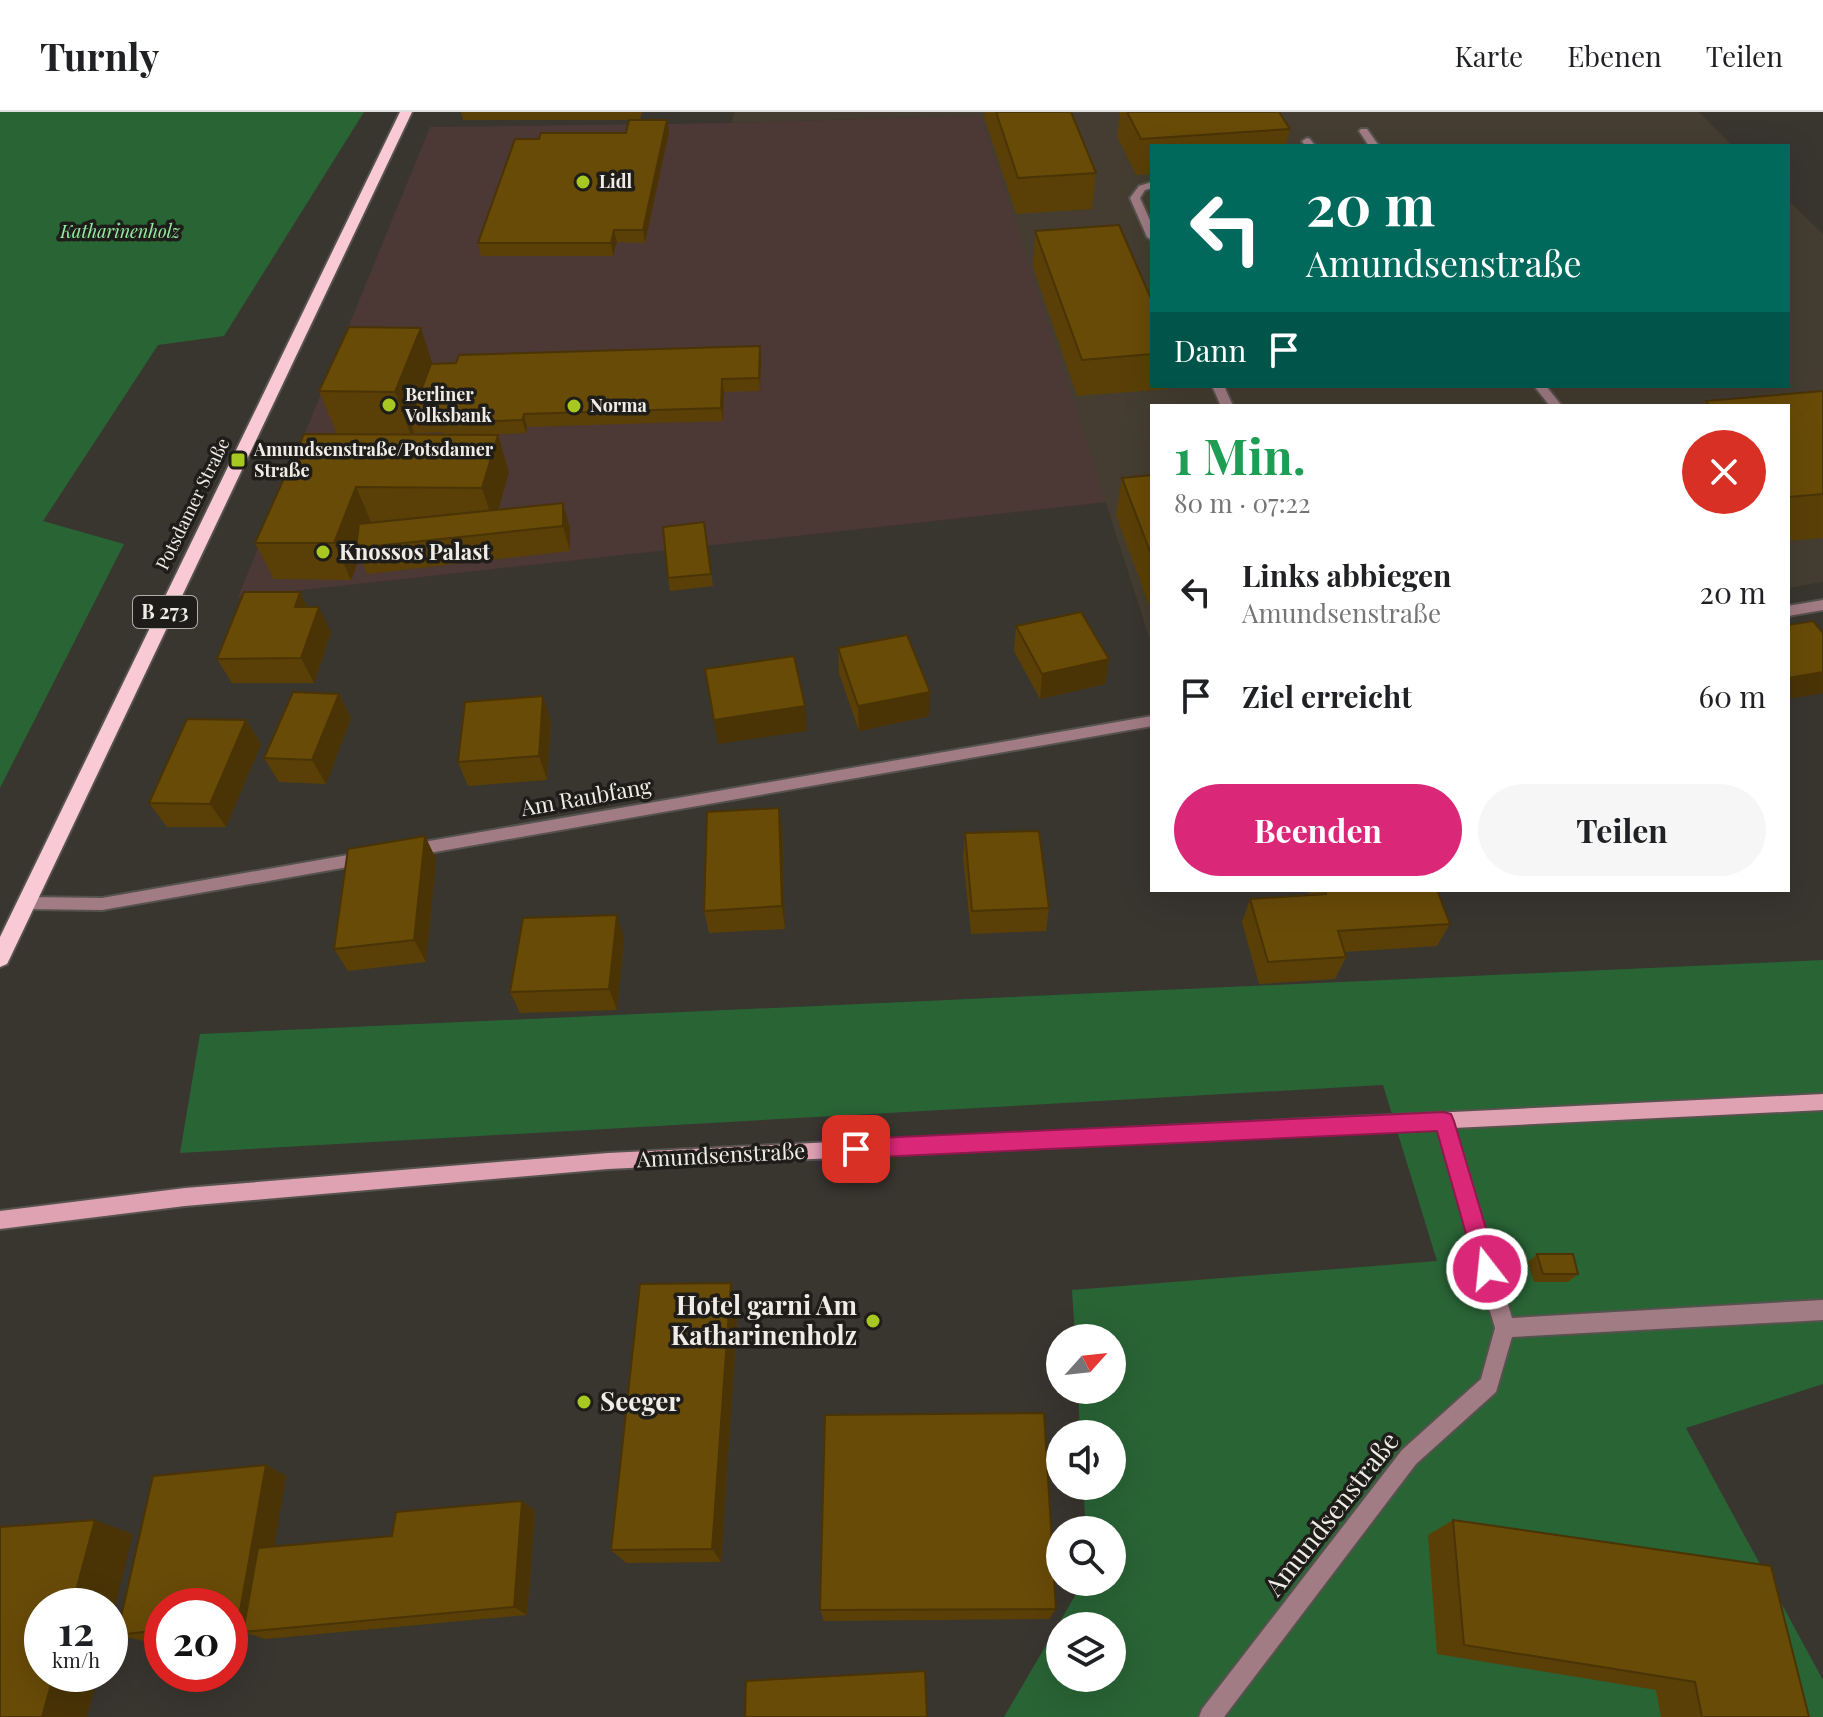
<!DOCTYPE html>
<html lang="de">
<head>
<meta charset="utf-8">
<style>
	:root { --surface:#fff; --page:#f6f6f6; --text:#202124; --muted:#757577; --line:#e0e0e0; --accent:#db2777 }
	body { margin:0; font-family:"Playfair Display",serif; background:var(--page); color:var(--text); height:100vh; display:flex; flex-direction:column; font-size:30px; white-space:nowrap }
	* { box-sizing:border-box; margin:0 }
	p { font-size:26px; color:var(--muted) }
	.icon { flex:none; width:44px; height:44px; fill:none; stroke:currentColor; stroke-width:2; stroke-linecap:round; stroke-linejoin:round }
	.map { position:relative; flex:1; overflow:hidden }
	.side { position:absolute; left:1150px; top:292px; width:640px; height:488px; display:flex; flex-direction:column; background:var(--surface); border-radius:0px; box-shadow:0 8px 32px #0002 }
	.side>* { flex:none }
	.banner { position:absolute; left:1150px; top:32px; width:640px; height:244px; border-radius:0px; box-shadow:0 8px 32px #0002; background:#00695c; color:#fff; overflow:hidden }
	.needle { width:52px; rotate:63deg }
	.tools { position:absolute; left:1046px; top:1212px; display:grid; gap:16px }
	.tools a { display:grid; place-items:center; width:80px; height:80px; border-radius:50%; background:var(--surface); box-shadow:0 8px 32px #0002; font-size:40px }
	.speed { position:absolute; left:24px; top:1476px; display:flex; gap:16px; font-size:40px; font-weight:700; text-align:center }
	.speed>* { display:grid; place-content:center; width:104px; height:104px; border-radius:50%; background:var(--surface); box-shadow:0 8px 32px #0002; line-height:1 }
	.speed small { font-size:20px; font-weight:400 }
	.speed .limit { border:12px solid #d22; background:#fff; color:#111 }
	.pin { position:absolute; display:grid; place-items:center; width:68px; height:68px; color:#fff; margin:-34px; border-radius:16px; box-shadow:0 4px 12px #0006 }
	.me { position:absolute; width:88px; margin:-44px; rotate:344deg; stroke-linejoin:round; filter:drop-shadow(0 0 6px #0008) }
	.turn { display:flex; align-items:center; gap:28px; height:168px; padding:0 24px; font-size:36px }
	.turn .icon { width:104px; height:104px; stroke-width:2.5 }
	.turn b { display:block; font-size:56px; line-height:68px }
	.then { display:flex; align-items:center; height:76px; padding:0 24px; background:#0003; gap:16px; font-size:30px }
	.round { display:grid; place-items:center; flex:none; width:84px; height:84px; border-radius:42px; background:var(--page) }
	.headline { display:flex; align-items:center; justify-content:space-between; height:136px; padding:0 24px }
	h1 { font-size:48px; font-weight:700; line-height:60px; color:#1e9e55 }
	.cta { display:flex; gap:16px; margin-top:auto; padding:16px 24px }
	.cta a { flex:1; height:92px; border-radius:48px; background:var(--accent); color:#fff; font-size:32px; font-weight:700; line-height:92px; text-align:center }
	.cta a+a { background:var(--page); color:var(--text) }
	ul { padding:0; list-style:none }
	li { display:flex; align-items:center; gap:24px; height:104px; padding:0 24px }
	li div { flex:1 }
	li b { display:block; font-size:30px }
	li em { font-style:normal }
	header { display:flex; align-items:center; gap:48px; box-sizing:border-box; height:112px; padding:0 40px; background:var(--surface); border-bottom:2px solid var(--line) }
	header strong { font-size:38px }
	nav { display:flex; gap:44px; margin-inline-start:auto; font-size:28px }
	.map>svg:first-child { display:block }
	.commercial { fill:#4c3835 }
	.built { fill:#453d31 }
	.green { fill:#296435; fill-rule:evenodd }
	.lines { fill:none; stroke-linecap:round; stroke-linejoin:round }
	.lane-casing { stroke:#56524d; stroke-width:4 }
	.street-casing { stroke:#56524d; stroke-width:4 }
	.secondary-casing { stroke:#56524d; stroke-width:4 }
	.primary-casing { stroke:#56524d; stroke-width:4 }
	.lane { fill:#a17c85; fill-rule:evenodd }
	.street { fill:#a17c85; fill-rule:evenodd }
	.secondary { fill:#dea2b2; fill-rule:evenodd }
	.primary { fill:#f9cad6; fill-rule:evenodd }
	.wall { fill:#5a4007; fill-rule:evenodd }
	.shaded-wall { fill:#4a3406 }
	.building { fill:#694b08; stroke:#4a3406; stroke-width:2 }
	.route { fill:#db2777; stroke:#8e194d; stroke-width:2 }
	.poi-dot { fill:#a6c820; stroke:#1f1d1a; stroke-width:3 }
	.labels { text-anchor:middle; stroke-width:7; stroke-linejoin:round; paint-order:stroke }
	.far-poi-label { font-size:18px; font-weight:bold; fill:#efece8; stroke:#1f1d1a; text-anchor:start }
	.far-park-label { font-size:18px; font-style:italic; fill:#94eea1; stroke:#1f1d1a }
	.far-street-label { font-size:18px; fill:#efece8; stroke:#1f1d1a }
	.shield { fill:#1f1d1a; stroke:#b1aeaa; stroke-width:2 }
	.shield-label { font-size:20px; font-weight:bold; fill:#efece8 }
	.poi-label { font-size:22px; font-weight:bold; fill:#efece8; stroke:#1f1d1a; text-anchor:start }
	.street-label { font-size:22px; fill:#efece8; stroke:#1f1d1a }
	.near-poi-label { font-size:26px; font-weight:bold; fill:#efece8; stroke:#1f1d1a; text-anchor:end }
	.near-street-label { font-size:26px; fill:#efece8; stroke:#1f1d1a }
</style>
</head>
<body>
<header>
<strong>Turnly</strong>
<nav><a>Karte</a><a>Ebenen</a><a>Teilen</a></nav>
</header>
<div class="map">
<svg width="1823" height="1605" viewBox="0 0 1823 1605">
	<rect width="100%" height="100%" fill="#39352f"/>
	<path class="commercial" d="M981 3 1107 390 238 485 430 15 732 11Z"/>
	<path class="built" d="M734 0H1699L1733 34H1152V274H1788V88L1823 122V470L1788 476V294H1152V534L981 3 732 11Z"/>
	<path class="green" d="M0 0H364L224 224 158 233 43 409 124 432 0 676Z
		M1823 848V1272L1686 1316 1823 1568V1605H1004L1083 1470H1112V1418H1086L1083 1374H1112V1322H1080L1078 1278H1112V1226H1075L1072 1178 1437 1149 1383 973 180 1041 200 922ZM1060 1514H1112V1566H1060Z"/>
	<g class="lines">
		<defs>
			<path id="lane" d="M1361 17H1367L1379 34H1369L1359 19Z
				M1307 26 1310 27 1315 34H1305L1302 29Z
				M1152 70V76L1145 78 1140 86 1152 113V128L1147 125 1130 86 1139 74Z
				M1212 274H1224L1233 294H1221Z
				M1534 274H1546L1562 294H1550Z
				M1444 1001 1450 1003 1453 1009 1512 1206 1823 1188V1208L1512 1225 1496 1280 1416 1352 1224 1605H1199L1202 1597 1402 1338 1481 1267 1495 1216 1435 1009 1438 1003Z"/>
			<path id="street" d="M1823 488V498L1788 504V494Z
				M1152 604V614L412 744 404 738 412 732Z
				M365 740 373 746 365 752 102 798 27 797 21 796 19 791 21 786 27 785 102 786Z"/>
			<path id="secondary" d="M1823 982V998L608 1057 185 1094 0 1117V1099L185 1076 608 1041Z"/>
			<path id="primary" d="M400 0H412L10 846 7 852 0 855V825Z"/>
		</defs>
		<use href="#lane" class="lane-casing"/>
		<use href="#street" class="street-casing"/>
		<use href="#secondary" class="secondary-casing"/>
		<use href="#primary" class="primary-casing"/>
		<use href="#lane" class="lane"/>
		<use href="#street" class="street"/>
		<use href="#secondary" class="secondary"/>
		<use href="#primary" class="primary"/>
	</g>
	<path class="wall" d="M461 0H642L640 8H667L669 20 645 131 617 130 613 144H481L478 131 539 27 626 21 629 8H463Z
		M985 0H1071L1096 61 1092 97 1016 102 984 5Z
		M1120 0H1279L1290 17 1286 34H1152V62L1136 63 1117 24Z
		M1035 119 1152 189V274H1168V277L1077 284 1033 155Z
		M761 247 760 279 724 280 723 309 527 315 526 321 478 323H498L509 360 498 397 563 391 570 416V439L367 462 360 445 351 468 274 467 255 431 337 322 319 279 432 252ZM443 320 444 323 413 322 414 321Z
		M1823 279V426L1788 429V294H1703L1706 289Z
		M1152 363V501L1116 403 1122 366Z
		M704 410 713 474 670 479 668 466Z
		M300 480 307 495 331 520 314 571H232L217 547Z
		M1016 514 1109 547 1105 572 1040 587 1014 539Z
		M838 536 929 604 859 619 839 561Z
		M339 582 351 606 326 672 279 670 264 646Z
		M246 608 261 632 226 715H167L149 691Z
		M551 609 547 668 468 674 458 650Z
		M779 696 782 719 785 817 709 821 704 799Z
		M965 721 1049 796 1046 819 971 822 963 745Z
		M425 724 436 747 426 850 348 859 334 837Z
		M1308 778H1437L1450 812 1437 834 1345 840 1346 845 1335 867 1259 872 1242 810 1250 787 1310 784Z
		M624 826 617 898 520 901 510 880Z
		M1537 1142 1578 1162 1568 1170H1534L1528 1150Z
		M738 1194 721 1450 626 1451 611 1438Z
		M266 1353 286 1364 274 1434 392 1424 522 1389 535 1399 527 1503 265 1527 243 1520V1518L230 1520V1494H162V1527L144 1529 117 1523Z
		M1453 1408 1809 1605H1661L1656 1578 1437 1542 1428 1423Z
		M1056 1497 1049 1507 824 1509 820 1498Z"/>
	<path class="shaded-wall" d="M667 8 669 20 645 131 643 118Z
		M614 118 617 130 613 144 611 131Z
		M421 216 436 263 410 308 414 321 412 327 395 280Z
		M760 234 761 247 760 279 759 266Z
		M722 267 724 280 723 309 721 296Z
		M524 302 527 315 526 321 522 308Z
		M498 323 509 360 494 413 482 376Z
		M356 375 372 412 356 436 360 445 351 468 334 431Z
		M563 391 570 416V439L563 414Z
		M300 480 312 505 295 495Z
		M319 495 331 520 314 571 301 546Z
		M1109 547 1105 572 1040 587 1042 562Z
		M1823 560V581L1788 587V566Z
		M930 580 929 604 859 619 858 594Z
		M339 582 351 606 326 672 312 648Z
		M543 584 551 609 547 668 539 644Z
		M805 594 807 619 718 632 714 608Z
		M246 608 261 632 226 715 210 692Z
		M779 696 782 719 785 817 782 794Z
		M425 724 436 747 426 850 414 828Z
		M617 803 624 826 617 898 609 877Z
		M731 1171 738 1194 721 1450 712 1437Z
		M266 1353 286 1364 261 1517 238 1510Z
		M522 1389 535 1399 527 1503 514 1495Z
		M95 1408 133 1422 110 1515V1494H72Z
		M54 1562H98L87 1605H42Z"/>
	<path class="building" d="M996 0H1071L1096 61 1018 66Z
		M1127 0H1279L1290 17 1141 27Z
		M629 8H667L643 118H614L611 131H478L515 27H539L541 21H626Z
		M1119 113 1152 189V242L1082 248 1035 119Z
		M349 215 421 216 395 280 319 279Z
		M760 234 759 266 722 267 721 296 524 302 522 308 440 311 441 307 410 308 431 252 456 251 459 243Z
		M1823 279V382L1788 385V294H1710L1706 289Z
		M304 322 498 323 482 376 356 375 334 431H255Z
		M1152 363V445L1122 366Z
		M563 391V414L356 436 359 412Z
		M704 410 711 462 668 466 663 415Z
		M244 480H300L295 495H319L301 546 217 547Z
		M1081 500 1109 547 1042 562 1016 514Z
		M1813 509 1823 521V560L1788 566V513Z
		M907 523 930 580 858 594 838 536Z
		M794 544 805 594 714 608 705 557Z
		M293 580 339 582 312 648 264 646Z
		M543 584 539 644 458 650 465 590Z
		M187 607 246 608 210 692 149 691Z
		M779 696 782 794 704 799 707 700Z
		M1039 719 1049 796 972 799 965 721Z
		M425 724 414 828 334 837 348 737Z
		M1325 778H1437L1450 812 1338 819 1346 845 1268 850 1250 787 1326 782Z
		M617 803 609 877 510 880 523 806Z
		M1537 1142H1573L1578 1162H1543Z
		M731 1171 712 1437 611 1438 640 1172Z
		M1044 1301 1056 1497 820 1498 825 1303Z
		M266 1353 238 1510 230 1511V1494H162V1518L117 1523 153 1364Z
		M522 1389 514 1495 243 1520 258 1436 392 1424 396 1400Z
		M95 1408 72 1494H42V1562H54L42 1605H0V1415Z
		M1453 1408 1771 1454 1809 1605H1702L1695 1570 1464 1533Z
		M925 1559 927 1605H745L746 1569Z"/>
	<path class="route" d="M1444 1000 1451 1002 1454 1009 1498 1157 1495 1164 1487 1167 1480 1164 1476 1157 1437 1019 856 1046 848 1043 845 1037 848 1030 856 1027Z"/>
	<g class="poi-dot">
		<circle cx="583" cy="70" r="8"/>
		<circle cx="389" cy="293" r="8"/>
		<circle cx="574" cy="294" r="8"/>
		<rect x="230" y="340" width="16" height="16" rx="4"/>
		<circle cx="323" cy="440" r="8"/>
		<circle cx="873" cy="1209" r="8"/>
		<circle cx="584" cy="1290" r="8"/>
	</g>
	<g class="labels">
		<g class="far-poi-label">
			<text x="599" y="76">Lidl</text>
			<text x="405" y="289">Berliner<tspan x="405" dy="21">Volksbank</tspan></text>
			<text x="590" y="300">Norma</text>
			<text x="254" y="344">Amundsenstraße/Potsdamer<tspan x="254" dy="21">Straße</tspan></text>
		</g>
		<g class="far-park-label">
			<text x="120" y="126">Katharinenholz</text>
		</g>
		<g class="far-street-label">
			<text transform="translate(193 392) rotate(-64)" y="6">Potsdamer Straße</text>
		</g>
		<rect class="shield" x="133" y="484" width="64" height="32" rx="6"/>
		<g class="shield-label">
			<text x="165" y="507">B 273</text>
		</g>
		<g class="poi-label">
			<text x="339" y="448">Knossos Palast</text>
		</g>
		<g class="street-label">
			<text transform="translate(586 685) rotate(-10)" y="8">Am Raubfang</text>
			<text transform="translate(721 1043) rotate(-3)" y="8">Amundsenstraße</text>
		</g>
		<g class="near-poi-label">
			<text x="857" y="1203">Hotel garni Am<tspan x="857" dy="30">Katharinenholz</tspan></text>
			<text x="600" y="1299" text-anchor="start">Seeger</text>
		</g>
		<g class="near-street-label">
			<text transform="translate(1332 1402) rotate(-52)" y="9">Amundsenstraße</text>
		</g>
	</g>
</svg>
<div class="tools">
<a><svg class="needle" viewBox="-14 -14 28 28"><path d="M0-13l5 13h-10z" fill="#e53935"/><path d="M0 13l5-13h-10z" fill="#757577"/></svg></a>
<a><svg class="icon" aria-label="sound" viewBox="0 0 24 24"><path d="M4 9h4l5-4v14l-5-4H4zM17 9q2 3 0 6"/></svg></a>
<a><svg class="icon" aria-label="search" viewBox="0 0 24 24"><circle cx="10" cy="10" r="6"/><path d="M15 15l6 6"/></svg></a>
<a><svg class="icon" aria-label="layers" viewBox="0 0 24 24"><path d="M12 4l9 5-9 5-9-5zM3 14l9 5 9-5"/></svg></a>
</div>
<div class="speed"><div>12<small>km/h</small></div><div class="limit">20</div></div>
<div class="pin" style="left:856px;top:1037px;background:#d93025"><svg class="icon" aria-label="arrive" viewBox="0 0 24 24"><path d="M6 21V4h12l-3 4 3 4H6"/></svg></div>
<svg class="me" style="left:1487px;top:1157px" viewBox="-20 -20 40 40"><circle r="17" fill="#db2777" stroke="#fff" stroke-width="3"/><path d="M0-11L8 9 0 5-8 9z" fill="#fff"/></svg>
<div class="banner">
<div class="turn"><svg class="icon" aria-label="left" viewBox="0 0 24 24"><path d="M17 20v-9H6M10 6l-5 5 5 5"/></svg><div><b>20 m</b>Amundsenstraße</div></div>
<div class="then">Dann<svg class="icon" aria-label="arrive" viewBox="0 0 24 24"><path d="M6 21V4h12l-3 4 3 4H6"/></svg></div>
</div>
<section class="side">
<div class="headline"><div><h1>1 Min.</h1><p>80 m · 07:22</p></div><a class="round" style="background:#d93025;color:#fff"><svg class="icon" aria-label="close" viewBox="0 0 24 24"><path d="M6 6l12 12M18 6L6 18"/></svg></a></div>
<ul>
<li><svg class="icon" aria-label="left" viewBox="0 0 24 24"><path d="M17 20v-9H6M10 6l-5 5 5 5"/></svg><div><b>Links abbiegen</b><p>Amundsenstraße</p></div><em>20 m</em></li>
<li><svg class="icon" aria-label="arrive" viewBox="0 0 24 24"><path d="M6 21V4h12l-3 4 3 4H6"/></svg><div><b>Ziel erreicht</b></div><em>60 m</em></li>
</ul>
<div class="cta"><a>Beenden</a><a>Teilen</a></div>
</section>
</div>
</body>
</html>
